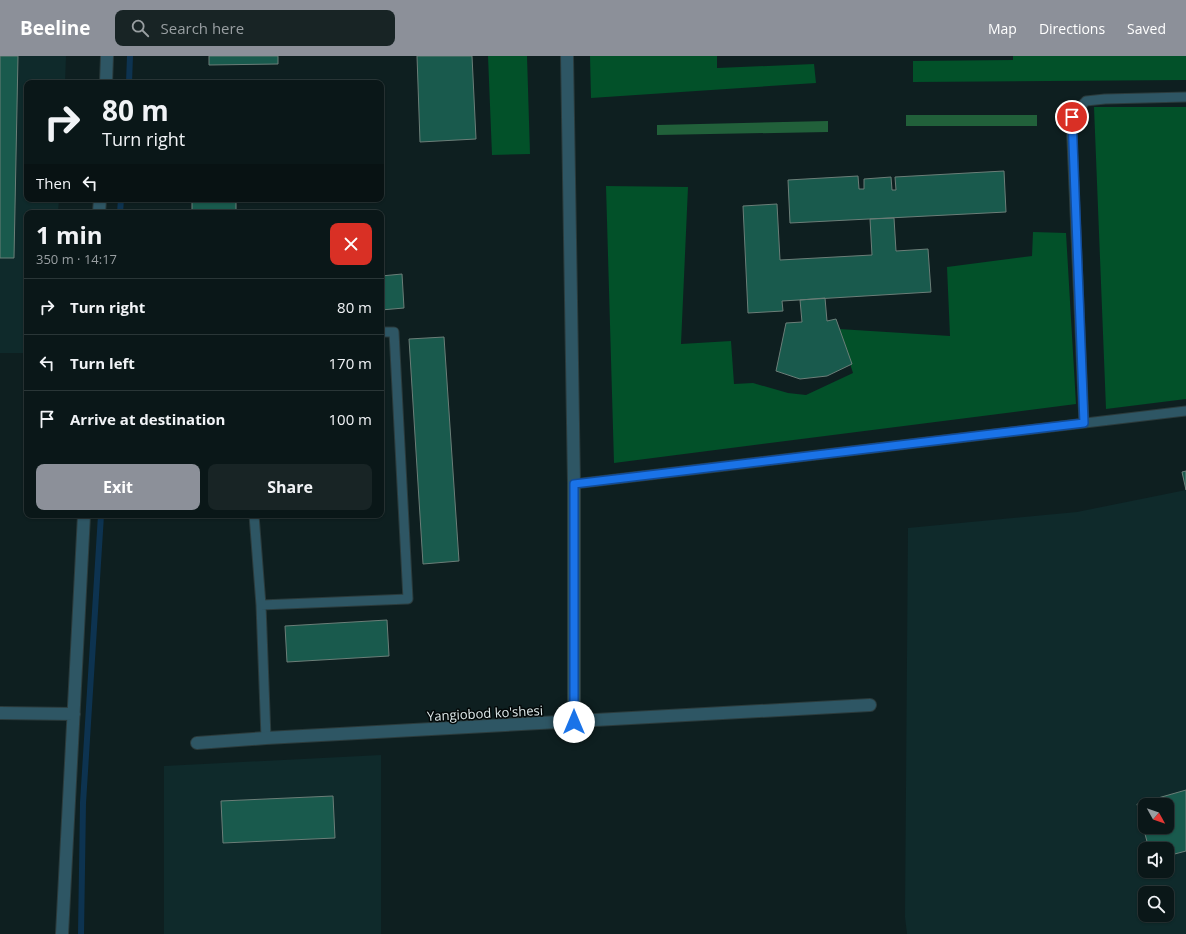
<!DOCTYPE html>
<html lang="en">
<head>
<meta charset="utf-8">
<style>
	:root { --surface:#0a1718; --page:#182425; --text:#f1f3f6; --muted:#999fa2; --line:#2a3637; --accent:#8c9099 }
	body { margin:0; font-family:"Open Sans",sans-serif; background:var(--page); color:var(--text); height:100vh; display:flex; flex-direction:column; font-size:15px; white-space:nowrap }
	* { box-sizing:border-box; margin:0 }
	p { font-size:13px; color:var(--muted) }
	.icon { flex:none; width:22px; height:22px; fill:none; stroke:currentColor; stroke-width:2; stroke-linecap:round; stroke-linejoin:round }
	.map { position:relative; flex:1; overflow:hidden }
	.side { position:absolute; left:24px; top:154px; width:360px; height:308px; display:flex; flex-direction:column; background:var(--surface); border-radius:8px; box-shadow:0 1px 3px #0004,0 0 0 1px var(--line) }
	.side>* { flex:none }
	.top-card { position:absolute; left:24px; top:24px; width:360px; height:122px; border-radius:8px; box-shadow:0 1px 3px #0004,0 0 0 1px var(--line); background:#0a1718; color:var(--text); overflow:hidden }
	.needle { width:26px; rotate:130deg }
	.buttons { position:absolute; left:1138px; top:742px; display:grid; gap:8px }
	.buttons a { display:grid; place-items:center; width:36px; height:36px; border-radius:8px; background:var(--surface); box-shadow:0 1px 3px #0004,0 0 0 1px var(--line); font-size:20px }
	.pin { position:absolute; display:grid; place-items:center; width:34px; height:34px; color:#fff; margin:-17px; border:2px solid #fff; border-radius:50%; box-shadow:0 1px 4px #0007 }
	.me { position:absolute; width:44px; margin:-22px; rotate:0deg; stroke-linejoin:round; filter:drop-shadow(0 0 3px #0008) }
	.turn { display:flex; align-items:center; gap:14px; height:84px; padding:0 12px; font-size:18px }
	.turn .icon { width:52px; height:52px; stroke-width:2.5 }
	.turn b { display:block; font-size:28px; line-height:34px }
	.then { display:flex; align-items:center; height:38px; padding:0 12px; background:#0003; gap:8px; font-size:15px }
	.round { display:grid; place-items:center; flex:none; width:42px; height:42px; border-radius:8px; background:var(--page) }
	.summary { display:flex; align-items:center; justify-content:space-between; height:68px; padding:0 12px }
	h1 { font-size:24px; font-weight:700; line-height:30px }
	.action { display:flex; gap:8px; margin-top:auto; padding:8px 12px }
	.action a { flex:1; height:46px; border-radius:8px; background:var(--accent); color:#fff; font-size:16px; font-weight:700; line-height:46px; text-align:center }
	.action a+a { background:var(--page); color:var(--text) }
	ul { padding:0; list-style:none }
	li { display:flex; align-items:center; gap:12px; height:56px; padding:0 12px; border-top:1px solid var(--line) }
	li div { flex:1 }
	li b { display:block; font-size:15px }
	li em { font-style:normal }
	header { display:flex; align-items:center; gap:24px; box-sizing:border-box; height:56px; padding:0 20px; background:var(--accent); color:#fff }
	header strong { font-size:19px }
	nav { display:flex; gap:22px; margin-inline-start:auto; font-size:14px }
	.search { width:280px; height:36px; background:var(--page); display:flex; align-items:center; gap:10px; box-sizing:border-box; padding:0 14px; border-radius:8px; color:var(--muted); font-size:15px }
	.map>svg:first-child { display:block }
	.built { fill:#0f2a2b; fill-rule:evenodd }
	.green { fill:#025129 }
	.forest { fill:#21603a }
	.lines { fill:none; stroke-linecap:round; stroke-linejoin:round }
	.stream { stroke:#0d3350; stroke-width:6 }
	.building { fill:#195a4d; stroke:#6b7e78; fill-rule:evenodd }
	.lane-casing { stroke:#2b3b3c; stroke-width:11 }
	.street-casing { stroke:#2b3b3c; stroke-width:14 }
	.lane { stroke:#2e5664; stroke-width:9 }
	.street { stroke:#2e5664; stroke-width:12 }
	.route-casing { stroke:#114b97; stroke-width:10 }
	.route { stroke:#1a73e8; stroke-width:7 }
	.labels { text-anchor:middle; stroke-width:3; stroke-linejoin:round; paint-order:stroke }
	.street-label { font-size:13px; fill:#dfeaeb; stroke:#030808 }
</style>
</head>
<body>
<header>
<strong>Beeline</strong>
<div class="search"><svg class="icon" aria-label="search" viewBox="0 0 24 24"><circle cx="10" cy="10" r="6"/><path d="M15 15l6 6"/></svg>Search here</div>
<nav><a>Map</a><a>Directions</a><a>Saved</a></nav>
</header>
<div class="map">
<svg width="1186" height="878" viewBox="0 0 1186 878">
	<rect width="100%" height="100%" fill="#0e1f20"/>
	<path class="built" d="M0 0H66L65 27H27V143H59L58 157H27V297H0Z
		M1186 415V878H907L905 861 908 472 1077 456 1186 434 1182 416ZM1145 749H1167V771H1145ZM1145 793H1167V815H1145ZM1145 837H1167V859H1145Z
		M381 699V878H164V710Z"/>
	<path class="green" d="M488 0H527L530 98 492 99Z
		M590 0H717V12L814 8 816 27 591 42Z
		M1013 0H1186V24L913 26V5L1013 4Z
		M1094 51H1186V343L1106 353Z
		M606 130 688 131 681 288 731 285 734 328 753 327 788 337 806 339 853 317 839 273 950 280 947 211 1032 200 1033 176 1066 177 1076 348 614 407Z"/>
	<path class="forest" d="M906 59H1037V70H906Z
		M828 65V76L657 79V69Z"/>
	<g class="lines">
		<path class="stream" d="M129 27 130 0
			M120 157 121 143
			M81 878 83 747 101 459"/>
	</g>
	<path class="building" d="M0 0H18L14 202H0Z
		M209 0H278V8L209 9Z
		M417 0H472L476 83 420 86Z
		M1004 115 1006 156 790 167 788 124 858 120 859 133H864V123L891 121 892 134H896L895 121Z
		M192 143H236V157H192Z
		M777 148 780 204 872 199 870 163 894 162 896 195 928 193 931 236 782 245 783 255 748 257 743 150Z
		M402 218 404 252 381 254V220Z
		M825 242 827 265 836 263 852 308 827 320 800 323 776 315 786 267 802 266 800 244Z
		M444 281 459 505 423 508 409 283Z
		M1186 415V434L1182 416Z
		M387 564 389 600 287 606 285 570Z
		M1186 734V795L1167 800V793H1149L1137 748ZM1145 749H1167V771H1145Z
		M333 740 335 782 223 787 221 745Z"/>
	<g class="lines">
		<defs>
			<path id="lane" d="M1084 367 1071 61 1086 45 1105 43 1186 41
				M574 428 1186 355
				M254 459 261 549 266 682
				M261 549 408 543 394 276H381"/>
			<path id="street" d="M567 0 574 428V666
				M106 27 107 0
				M99 157 100 143
				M0 657 74 658
				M197 687 266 682 870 649
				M62 878 84 459"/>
		</defs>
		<use href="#lane" class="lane-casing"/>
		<use href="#street" class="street-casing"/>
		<use href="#lane" class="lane"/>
		<use href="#street" class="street"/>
	</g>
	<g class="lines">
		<defs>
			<path id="route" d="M574 666V428L1084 367 1072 61"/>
		</defs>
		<use href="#route" class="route-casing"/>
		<use href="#route" class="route"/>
	</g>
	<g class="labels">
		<g class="street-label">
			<text transform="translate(485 657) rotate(-3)" y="5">Yangiobod ko'shesi</text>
		</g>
	</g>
</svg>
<div class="buttons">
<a><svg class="needle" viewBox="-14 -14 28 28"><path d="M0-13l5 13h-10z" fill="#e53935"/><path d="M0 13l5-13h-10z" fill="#999fa2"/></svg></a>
<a><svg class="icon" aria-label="sound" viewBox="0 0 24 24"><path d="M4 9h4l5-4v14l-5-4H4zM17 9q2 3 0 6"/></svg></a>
<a><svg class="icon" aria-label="search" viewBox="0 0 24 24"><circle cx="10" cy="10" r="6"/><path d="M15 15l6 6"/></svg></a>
</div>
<div class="pin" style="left:1072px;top:61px;background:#d93025"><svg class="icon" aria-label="arrive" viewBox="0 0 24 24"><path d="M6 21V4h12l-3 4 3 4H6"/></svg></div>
<svg class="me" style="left:574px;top:666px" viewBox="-20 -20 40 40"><circle r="19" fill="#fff"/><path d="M0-13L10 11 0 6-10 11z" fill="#1a73e8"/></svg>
<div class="top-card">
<div class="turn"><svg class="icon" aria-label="right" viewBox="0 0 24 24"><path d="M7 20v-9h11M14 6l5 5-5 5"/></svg><div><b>80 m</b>Turn right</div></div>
<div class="then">Then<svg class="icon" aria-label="left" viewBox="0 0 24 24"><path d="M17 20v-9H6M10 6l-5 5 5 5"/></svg></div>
</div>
<section class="side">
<div class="summary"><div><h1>1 min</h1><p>350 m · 14:17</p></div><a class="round" style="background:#d93025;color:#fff"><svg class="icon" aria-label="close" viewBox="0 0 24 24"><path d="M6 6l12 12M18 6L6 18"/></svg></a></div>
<ul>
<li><svg class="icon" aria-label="right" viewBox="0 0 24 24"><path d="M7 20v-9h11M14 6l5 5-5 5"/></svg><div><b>Turn right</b></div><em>80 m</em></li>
<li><svg class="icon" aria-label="left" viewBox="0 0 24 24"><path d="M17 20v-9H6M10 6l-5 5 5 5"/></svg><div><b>Turn left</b></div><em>170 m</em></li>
<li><svg class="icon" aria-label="arrive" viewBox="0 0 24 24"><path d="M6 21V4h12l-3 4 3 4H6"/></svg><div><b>Arrive at destination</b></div><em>100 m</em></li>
</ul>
<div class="action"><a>Exit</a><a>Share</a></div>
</section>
</div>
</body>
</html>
